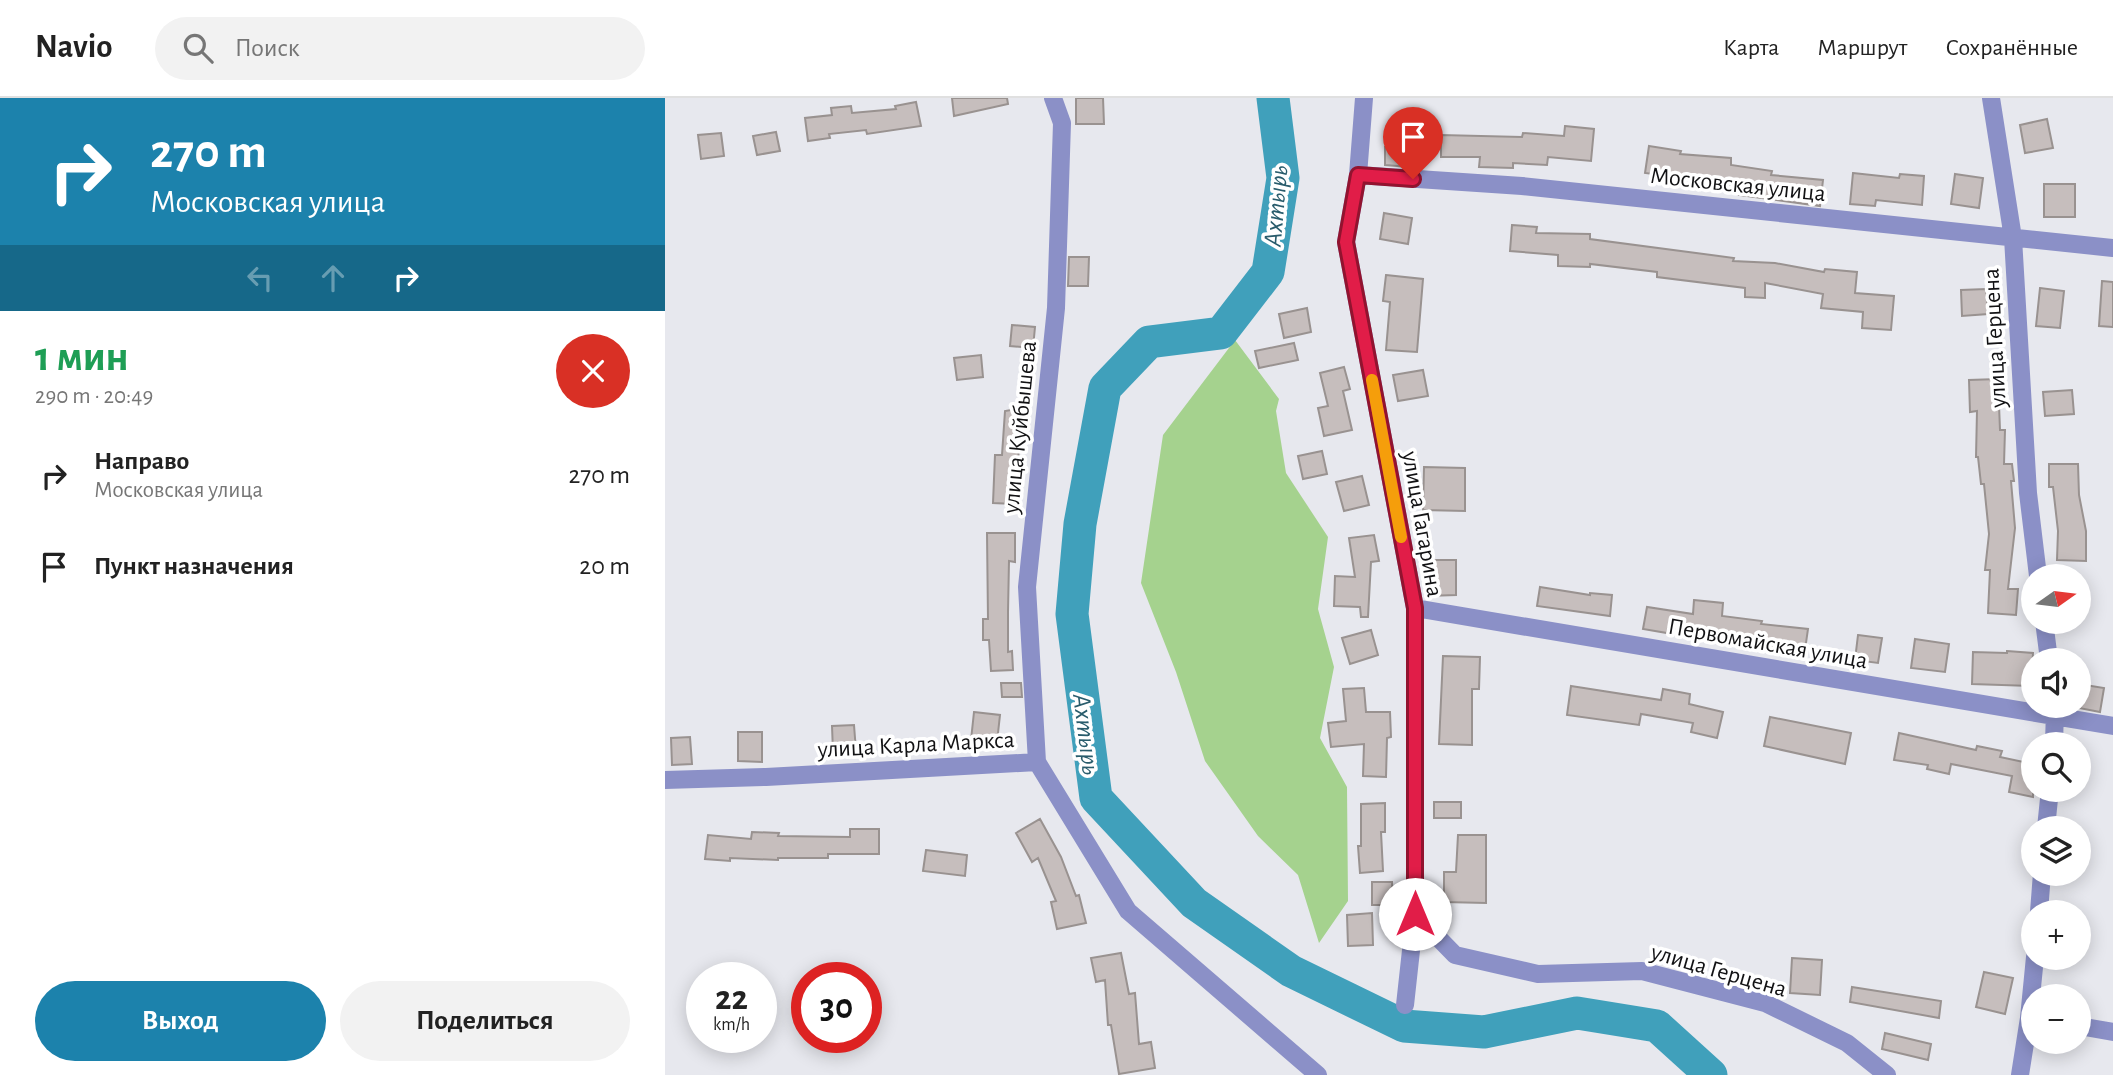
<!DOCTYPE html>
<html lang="ru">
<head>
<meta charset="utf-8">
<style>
	:root { --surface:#fff; --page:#f2f2f2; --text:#222; --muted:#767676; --line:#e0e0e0; --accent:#1c82ac }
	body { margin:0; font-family:"Alegreya Sans",sans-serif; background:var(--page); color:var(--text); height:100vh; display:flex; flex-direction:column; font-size:26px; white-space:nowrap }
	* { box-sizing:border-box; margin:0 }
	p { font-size:23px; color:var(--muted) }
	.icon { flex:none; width:38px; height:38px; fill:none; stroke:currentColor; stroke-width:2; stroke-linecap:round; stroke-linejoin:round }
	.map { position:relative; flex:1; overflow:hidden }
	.side { display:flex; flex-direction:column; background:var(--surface); width:665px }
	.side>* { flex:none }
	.top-card { background:#1c82ac; color:#fff; overflow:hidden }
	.needle { width:46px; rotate:76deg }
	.buttons { position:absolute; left:1356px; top:466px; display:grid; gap:14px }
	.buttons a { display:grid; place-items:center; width:70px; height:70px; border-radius:50%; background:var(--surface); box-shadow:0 4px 18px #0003; font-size:35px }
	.speed { position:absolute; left:21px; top:864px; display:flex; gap:14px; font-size:35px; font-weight:700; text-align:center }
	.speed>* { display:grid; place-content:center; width:91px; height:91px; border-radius:50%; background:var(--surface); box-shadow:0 4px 18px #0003; line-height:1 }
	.speed small { font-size:18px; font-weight:400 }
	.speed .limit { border:10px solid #d22; background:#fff; color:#111 }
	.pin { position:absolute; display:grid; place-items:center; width:60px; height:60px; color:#fff; margin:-72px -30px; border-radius:50% 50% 50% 0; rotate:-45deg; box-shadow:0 0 7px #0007 }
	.pin .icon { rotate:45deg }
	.me { position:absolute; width:77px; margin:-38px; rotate:0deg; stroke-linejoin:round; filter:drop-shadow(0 0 5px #0008) }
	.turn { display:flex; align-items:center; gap:24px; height:147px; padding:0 35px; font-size:32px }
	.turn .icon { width:91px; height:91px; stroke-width:2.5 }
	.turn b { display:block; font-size:49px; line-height:60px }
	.lanes { display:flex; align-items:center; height:66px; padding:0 35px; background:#0003; justify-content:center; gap:35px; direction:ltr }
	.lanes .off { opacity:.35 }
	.round { display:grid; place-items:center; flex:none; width:74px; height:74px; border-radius:37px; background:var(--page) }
	.headline { display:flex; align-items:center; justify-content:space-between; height:119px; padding:0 35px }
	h1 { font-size:42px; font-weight:700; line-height:52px; color:#1e9e55 }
	.action { display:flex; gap:14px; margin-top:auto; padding:14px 35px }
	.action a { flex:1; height:80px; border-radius:42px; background:var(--accent); color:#fff; font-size:28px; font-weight:700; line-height:80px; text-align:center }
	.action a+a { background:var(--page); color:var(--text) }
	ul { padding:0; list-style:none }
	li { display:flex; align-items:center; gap:21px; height:91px; padding:0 35px }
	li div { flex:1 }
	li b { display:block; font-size:26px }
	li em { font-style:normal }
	header { display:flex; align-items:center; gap:42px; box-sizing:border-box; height:98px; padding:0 35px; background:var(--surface); border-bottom:2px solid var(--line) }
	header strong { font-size:33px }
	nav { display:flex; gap:38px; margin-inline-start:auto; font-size:24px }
	.search { width:490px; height:63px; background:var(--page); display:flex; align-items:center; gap:18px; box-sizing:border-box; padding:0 24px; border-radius:38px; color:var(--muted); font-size:26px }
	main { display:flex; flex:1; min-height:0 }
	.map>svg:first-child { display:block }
	.green { fill:#a5d28e }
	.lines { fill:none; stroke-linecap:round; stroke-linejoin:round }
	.river { stroke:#40a0bb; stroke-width:33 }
	.building { fill:#c6bebd; stroke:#999290; stroke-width:2 }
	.street { stroke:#8b90c7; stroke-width:18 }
	.route-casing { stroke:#92132f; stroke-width:18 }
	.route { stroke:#e11d48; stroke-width:12 }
	.slow { stroke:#f59e0b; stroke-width:12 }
	.labels { text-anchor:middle; stroke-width:7; stroke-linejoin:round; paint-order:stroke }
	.street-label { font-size:24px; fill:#121214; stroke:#fff }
	.water-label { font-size:26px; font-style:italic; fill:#295c6c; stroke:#fff }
</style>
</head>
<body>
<header>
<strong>Navio</strong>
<div class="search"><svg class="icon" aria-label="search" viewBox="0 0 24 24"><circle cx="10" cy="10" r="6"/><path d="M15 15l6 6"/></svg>Поиск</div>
<nav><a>Карта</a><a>Маршрут</a><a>Сохранённые</a></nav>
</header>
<main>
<section class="side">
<div class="top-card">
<div class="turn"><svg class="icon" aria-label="right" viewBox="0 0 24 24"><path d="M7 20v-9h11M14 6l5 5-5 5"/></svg><div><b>270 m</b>Московская улица</div></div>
<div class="lanes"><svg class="icon off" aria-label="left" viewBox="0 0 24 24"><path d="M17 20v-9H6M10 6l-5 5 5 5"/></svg><svg class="icon off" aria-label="ahead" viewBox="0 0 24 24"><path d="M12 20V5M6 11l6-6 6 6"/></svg><svg class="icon" aria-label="right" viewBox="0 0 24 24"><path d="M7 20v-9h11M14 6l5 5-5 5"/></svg></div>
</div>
<div class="headline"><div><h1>1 мин</h1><p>290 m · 20:49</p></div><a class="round" style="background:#d93025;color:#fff"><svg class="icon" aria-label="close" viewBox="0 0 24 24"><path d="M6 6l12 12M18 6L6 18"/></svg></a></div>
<ul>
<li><svg class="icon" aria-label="right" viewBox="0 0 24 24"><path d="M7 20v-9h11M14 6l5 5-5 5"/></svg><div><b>Направо</b><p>Московская улица</p></div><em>270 m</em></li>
<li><svg class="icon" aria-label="arrive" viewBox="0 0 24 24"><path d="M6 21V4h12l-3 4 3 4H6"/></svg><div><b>Пункт назначения</b></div><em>20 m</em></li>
</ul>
<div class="action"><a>Выход</a><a>Поделиться</a></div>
</section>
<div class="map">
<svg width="1448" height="977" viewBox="0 0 1448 977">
	<rect width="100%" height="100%" fill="#e7e8ee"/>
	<path class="green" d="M570 242 614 301 611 313 621 375 663 439 653 511 669 569 655 640 682 689 683 803 654 845 633 777 593 738 540 663 511 574 476 485 498 337Z"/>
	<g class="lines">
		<path class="river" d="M608 0 618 80 603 174 556 235 484 244 440 290 415 426 407 516 431 700 529 805 626 873 739 928 819 934 912 915 992 928 1046 977"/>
	</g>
	<path class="building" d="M287 0H342L343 6 289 18Z
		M411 0H438L439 26H411Z
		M251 4 256 28 202 36 201 32 164 36 165 40 143 43 140 20 167 17 166 10 186 8 187 15 231 11 230 8Z
		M1382 21 1388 50 1360 55 1355 27Z
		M900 28 929 31 926 63 883 59 882 67 848 65V70L814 69 815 59H776V37L857 39 858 35 899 38Z
		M111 34 115 53 92 57 88 38Z
		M56 35 59 58 36 61 33 37Z
		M743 48 744 69 720 67V49Z
		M984 48 1016 53 1015 56 1066 60V67L1107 73 1106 77 1158 82 1155 108 1074 97 1075 90 1033 87V82L980 75Z
		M1188 75 1234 80 1235 76 1259 78 1257 107 1211 102 1210 108 1185 106Z
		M1290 76 1318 80 1314 110 1286 106Z
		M1379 86H1410V119H1379Z
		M719 115 747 120 743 146 715 141Z
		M847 127 872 129 871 135 925 136V141L1069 160 1068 163 1110 165 1159 174 1160 171 1192 174 1190 195 1229 198 1226 232 1197 230 1198 214 1156 210 1158 196 1100 185V200L1080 199V190L992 179V174L925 166V169L893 168V157L845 153Z
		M404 159H424L423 188H403Z
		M721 177 758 181 752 254 721 252 725 204 718 203Z
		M1437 183 1448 184V229L1434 228Z
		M1375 190 1399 193 1395 230 1371 228Z
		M1321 191 1323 216 1297 218 1296 192Z
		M642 210 646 234 619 240 614 216Z
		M347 227 370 229 368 250 345 248Z
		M629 245 633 262 594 270 590 253Z
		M316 257 318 279 292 282 289 260Z
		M679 269 685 291 678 293 687 332 659 338 653 310 663 308 655 275Z
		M758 272 763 298 733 303 728 277Z
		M1333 281 1335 332H1340L1339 366H1347L1349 383H1346L1350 430 1343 491H1353L1351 517 1323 515 1325 472H1320L1324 436 1319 386H1316L1313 359H1311L1312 313 1305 314 1304 282Z
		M1407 292 1409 316 1380 318 1378 294Z
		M358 310 362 339 355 340 349 406 328 405 330 357H337L340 313Z
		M657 353 662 376 638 381 633 358Z
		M1384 366H1413L1414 397 1421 433V463L1392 462 1393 433 1388 389H1384Z
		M759 369 800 370V413L758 412Z
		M697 378 704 407 679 413 671 384Z
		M322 435H350V464L344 463 343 514V554L347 553 348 572 326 573 324 542H318V521H323Z
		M709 437 714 463 706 464 703 519H696L695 509 669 508 670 478 690 479 684 440Z
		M762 462H791V497L762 498Z
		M875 489 925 497V495L947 497 945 518 872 508Z
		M1029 502 1058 505 1057 518 1097 523 1096 526 1143 531 1139 559 1116 556 1117 549 1071 543V537L1003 530 1002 535 978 531 982 509 1028 516Z
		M706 532 713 557 685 566 677 540Z
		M1193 537 1217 540 1213 565 1190 562Z
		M1250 541 1284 546 1280 574 1246 570Z
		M1342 553 1368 555 1366 588 1307 586 1308 554 1342 555Z
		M778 558 815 559 814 591H807V647L774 646Z
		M336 585H356L357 599H337Z
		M1414 586 1439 590 1435 614 1414 610Z
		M906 588 996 602 998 591 1025 596 1024 606 1058 614 1052 640 1026 634 1028 625 976 616 974 627 902 617Z
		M699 590 701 614H725L726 639 722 640 721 679 698 678 699 646 666 649 663 625 681 623 678 591Z
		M309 614 335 617 332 644 306 642Z
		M1105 619 1186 635 1180 666 1099 648Z
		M189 627 191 653 168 654 167 628Z
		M73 634H97V664L73 663Z
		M1234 635 1311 652 1312 648 1337 653 1335 659 1368 666V699L1344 694 1347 678 1286 666 1284 676 1262 671 1263 667 1229 662Z
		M25 639 27 666 7 667 6 640Z
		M769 704H796V720H769Z
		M720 705V734H716L718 773 695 775 693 748H696V706Z
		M375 721 396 759 411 798 414 797 421 825 392 831 386 804 391 803 373 760 367 764 351 735Z
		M185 731H214V756H163V760H113V762L65 760V763L40 761 43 737 86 741 87 734 114 735 113 738 185 739Z
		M793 737H821V805L779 804V774H791Z
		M261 752 302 757 300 778 258 773Z
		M707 784H727L728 807H707Z
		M707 815 708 847 683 848 682 817Z
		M456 855 464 896 470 895 474 946 486 944 490 970 454 976 446 927H443L440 882 431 884 426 860Z
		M1127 860 1157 862 1155 897 1125 895Z
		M1319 874 1348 880 1340 916 1311 909Z
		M1187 889 1276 903 1274 920 1185 904Z
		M1220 935 1266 946 1263 962 1217 951Z"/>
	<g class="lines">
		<path class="street" d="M699 0 693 77 681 144 750 510V816L740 907
			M1326 0 1348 140 1363 395 1373 478
			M693 77 857 88 1448 150
			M750 510 1448 628
			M1379 523 1384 562
			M1389 646 1390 611
			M372 664 362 489 391 210 397 25 388 0
			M0 682 101 679 372 664 463 813 653 977
			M1381 730 1385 691
			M1374 814 1377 775
			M750 816 790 857 873 876 977 873 1100 905 1182 945 1222 977
			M1364 920 1370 859
			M1414 928 1448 934
			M1355 977 1364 920 1368 921"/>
	</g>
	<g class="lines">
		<defs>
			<path id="route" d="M748 81 693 77 681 144 750 510V816"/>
		</defs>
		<use href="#route" class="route-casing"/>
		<use href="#route" class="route"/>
		<path class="slow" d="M707 282 736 439"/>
	</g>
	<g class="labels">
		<g class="street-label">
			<text transform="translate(1073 86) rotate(6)" y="8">Московская улица</text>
			<text transform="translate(1329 240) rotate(-93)" y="8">улица Герцена</text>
			<text transform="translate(354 329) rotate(-84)" y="8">улица Куйбышева</text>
			<text transform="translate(758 426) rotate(80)" y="8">улица Гагарина</text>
			<text transform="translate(1103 545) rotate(10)" y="8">Первомайская улица</text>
			<text transform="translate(251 646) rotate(-3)" y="8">улица Карла Маркса</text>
			<text transform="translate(1054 872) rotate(16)" y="8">улица Герцена</text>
		</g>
		<g class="water-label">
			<text transform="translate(610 108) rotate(-85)" y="9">Ахтырь</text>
			<text transform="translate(422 636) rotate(83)" y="9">Ахтырь</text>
		</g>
	</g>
</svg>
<div class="buttons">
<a><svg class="needle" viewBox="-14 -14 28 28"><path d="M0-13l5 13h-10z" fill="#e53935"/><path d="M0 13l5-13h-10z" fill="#767676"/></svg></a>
<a><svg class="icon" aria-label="sound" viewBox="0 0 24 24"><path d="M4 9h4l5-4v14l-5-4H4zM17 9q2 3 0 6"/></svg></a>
<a><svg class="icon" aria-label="search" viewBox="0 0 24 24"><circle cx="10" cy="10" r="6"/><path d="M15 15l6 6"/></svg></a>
<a><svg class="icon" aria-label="layers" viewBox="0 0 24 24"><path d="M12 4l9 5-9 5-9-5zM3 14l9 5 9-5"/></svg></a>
<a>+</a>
<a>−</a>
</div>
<div class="speed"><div>22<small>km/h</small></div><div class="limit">30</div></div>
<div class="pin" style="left:748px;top:81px;background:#d93025"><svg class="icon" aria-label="arrive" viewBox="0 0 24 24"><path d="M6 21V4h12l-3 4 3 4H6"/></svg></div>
<svg class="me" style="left:750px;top:816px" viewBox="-20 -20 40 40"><circle r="19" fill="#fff"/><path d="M0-13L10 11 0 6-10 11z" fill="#e11d48"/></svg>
</div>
</main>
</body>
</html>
